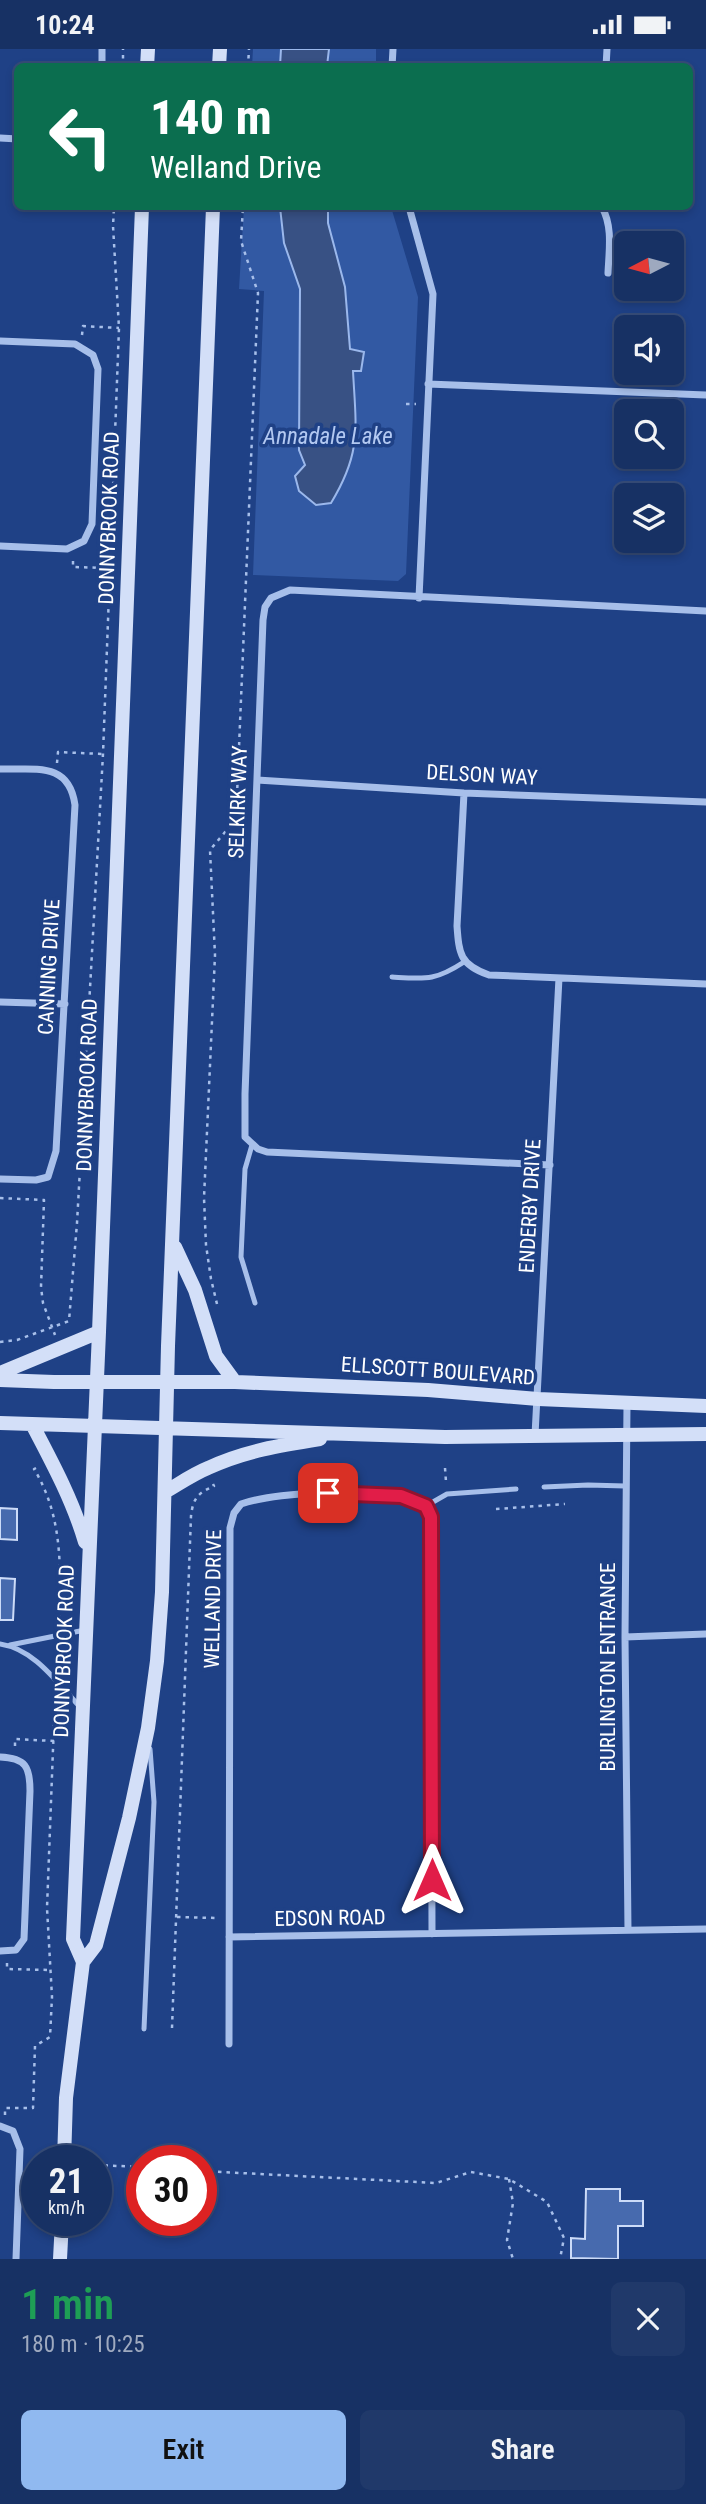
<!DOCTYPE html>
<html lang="en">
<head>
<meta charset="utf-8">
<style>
	:root { --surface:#173164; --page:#20396a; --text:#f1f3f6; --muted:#9ea9bf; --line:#364c78; --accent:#90b9f0 }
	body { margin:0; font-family:"Roboto Condensed",sans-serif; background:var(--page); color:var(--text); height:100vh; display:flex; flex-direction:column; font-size:26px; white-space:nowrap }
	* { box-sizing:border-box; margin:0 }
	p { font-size:23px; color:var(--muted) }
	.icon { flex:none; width:38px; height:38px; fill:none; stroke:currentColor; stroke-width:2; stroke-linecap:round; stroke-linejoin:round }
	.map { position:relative; height:2210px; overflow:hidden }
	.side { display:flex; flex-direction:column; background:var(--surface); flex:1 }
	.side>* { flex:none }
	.hud { position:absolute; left:14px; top:14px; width:679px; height:147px; border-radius:10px; box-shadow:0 4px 10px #0003,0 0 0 2px var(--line); background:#0b6e4f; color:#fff; overflow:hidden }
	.needle { width:46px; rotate:264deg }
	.tools { position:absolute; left:614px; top:182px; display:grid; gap:14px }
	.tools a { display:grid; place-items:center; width:70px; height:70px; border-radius:10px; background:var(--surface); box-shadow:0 4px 10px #0003,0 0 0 2px var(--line); font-size:35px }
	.speed { position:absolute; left:21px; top:2096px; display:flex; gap:14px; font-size:35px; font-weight:700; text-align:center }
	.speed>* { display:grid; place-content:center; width:91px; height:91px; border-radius:50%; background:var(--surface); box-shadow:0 4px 10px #0003,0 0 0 2px var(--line); line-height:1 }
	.speed small { font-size:18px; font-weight:400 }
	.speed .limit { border:10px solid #d22; background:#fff; color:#111 }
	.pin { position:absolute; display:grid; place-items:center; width:60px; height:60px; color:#fff; margin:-30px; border-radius:14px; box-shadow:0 4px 10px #0006 }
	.me { position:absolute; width:77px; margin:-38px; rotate:0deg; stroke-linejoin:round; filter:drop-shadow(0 0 5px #0008) }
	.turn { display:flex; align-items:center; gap:24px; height:147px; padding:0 21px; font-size:32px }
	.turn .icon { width:91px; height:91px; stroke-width:2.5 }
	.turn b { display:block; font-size:49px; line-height:60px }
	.round { display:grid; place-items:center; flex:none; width:74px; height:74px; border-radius:10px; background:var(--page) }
	.headline { display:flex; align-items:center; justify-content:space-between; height:119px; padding:0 21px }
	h1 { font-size:42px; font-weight:600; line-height:52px; color:#1e9e55 }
	.primary-button { display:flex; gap:14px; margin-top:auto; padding:14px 21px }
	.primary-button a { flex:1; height:80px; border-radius:10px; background:var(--accent); color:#111; font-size:28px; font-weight:600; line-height:80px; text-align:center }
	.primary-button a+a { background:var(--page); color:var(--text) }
	.status { display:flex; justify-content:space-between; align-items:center; height:49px; padding:0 35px; background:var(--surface); direction:ltr }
	.status svg { height:19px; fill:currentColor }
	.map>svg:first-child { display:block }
	.green { fill:#3259a3 }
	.water { fill:#385184; stroke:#9bb8ec; stroke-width:2 }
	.building { fill:#476aae; stroke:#ccdbf8; stroke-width:2 }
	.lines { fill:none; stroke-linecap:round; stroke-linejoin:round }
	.path { stroke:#a7bfea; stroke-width:2.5; stroke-dasharray:3.5 5; stroke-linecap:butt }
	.lane { stroke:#a7bfea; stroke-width:5 }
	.street { stroke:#a7bfea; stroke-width:7 }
	.secondary { stroke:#d3dff8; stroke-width:14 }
	.route-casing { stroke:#92132f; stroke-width:18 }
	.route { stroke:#e11d48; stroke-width:12 }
	.labels { text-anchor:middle; stroke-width:7; stroke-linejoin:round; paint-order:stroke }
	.street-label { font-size:21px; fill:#fff; stroke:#1f4186 }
	.water-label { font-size:23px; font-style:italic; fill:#b3c9f2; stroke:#1f4186 }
</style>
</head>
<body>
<div class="status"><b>10:24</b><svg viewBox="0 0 49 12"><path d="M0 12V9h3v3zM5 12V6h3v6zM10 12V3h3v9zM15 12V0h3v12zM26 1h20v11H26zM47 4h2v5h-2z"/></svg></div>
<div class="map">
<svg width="706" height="2210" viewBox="0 0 706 2210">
	<rect width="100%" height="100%" fill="#1f4186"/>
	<path class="green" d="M253 0H376V17L252 18Z
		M244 158H391L418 248 406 525 398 532 253 526 264 242 239 240Z"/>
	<path class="water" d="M281 0H329L327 17H280Z
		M280 158H328V174L345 238 350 300 364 303 361 322H353C356 379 362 403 331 454L316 456 299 442 295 427 305 416 299 401 300 240 284 194Z"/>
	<path class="building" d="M0 1459 17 1460V1491L0 1490Z
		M0 1529 15 1530 13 1571H0Z
		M586 2140H620V2152H643V2177H618V2210L571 2209V2189L585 2190Z"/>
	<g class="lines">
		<path class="path" d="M123 18V0
			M248 18 249 0
			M82 286 83 277 119 279
			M406 355H416
			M73 512V518L109 519
			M57 714 58 703 103 705
			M0 1149 44 1151 41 1238 43 1254 55 1286
			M217 1255 211 1230 206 1196 204 1149 215 906 210 801 236 770 258 244 241 192 243 158
			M0 1293 17 1291 69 1272 77 1174 103 705 119 279 113 177 114 158
			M36 1419 34 1420C63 1467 61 1520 59 1574
			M445 1419 446 1433
			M496 1460 565 1455
			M57 1616 58 1598
			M15 1697V1690L54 1692
			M177 1868 216 1869
			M7 1914V1920L50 1921
			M172 1979 191 1467C193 1449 198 1444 214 1437L213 1435
			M5 2066V2059H33L35 1997 50 1988 52 1948 47 1859 55 1647
			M96 2116 142 2118
			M201 2122 436 2134 471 2123 509 2130 547 2153 564 2189 560 2210
			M509 2130 513 2154 507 2191 513 2210"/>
		<path class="lane" d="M392 928C426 930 435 932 464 913
			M252 1096 245 1120 241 1208 255 1254
			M544 1438 588 1436 625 1437
			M426 1457 447 1445 516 1440
			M0 1595C35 1600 58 1635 81 1659
			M10 1596 85 1581
			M144 1980 154 1753 150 1700"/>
		<path class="street" d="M102 18V0
			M392 18 393 0
			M606 18 607 0
			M0 89 18 90
			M409 158 433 245 419 549
			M602 158C613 178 609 201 608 224
			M0 292 75 295 93 306 98 320 92 475 84 492 67 500 0 497
			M428 335 706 346
			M0 720C35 721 69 712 75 756L56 1102 48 1128 36 1131 0 1130
			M257 731 464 744 706 753
			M464 744 457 877C459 905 460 916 489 926L706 935
			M0 953 65 955
			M550 1116 267 1103 258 1100 245 1088V1045L263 571 265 558 271 549 290 541 706 562
			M627 1355 625 1588 628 1881
			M535 1386 559 929
			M625 1588 706 1585
			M0 1708C26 1709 30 1718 30 1742L24 1890 16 1901 0 1902
			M229 1888 706 1880
			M229 1995 230 1479 234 1464 241 1455C281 1441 389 1438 426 1457L431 1468 432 1885
			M0 2077 13 2082 20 2100 16 2210"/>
		<path class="secondary" d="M147 18 148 0
			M219 18 220 0
			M175 1198 195 1241 216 1307 235 1333
			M0 1324 99 1283
			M0 1331 54 1333H235L428 1341 538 1350 706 1357
			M0 1374 445 1388 706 1385
			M32 1375C52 1413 73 1452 85 1493
			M165 1443C179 1435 193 1425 208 1419 244 1402 282 1396 320 1390
			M83 1913 73 1890 99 1283 142 158
			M64 2112 66 2049 83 1913 96 1896 129 1769 148 1679 157 1612 162 1543 168 1297 213 158
			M60 2210 62 2172"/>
	</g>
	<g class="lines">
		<defs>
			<path id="route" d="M328 1444 401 1447 426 1457 431 1468 432 1831"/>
		</defs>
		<use href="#route" class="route-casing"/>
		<use href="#route" class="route"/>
	</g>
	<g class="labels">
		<g class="street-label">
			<text transform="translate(109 469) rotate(-88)" y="7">DONNYBROOK ROAD</text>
			<text transform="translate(482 726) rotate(3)" y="7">DELSON WAY</text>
			<text transform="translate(238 753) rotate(-88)" y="7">SELKIRK WAY</text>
			<text transform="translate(49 918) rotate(-87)" y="7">CANNING DRIVE</text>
			<text transform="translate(87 1036) rotate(-88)" y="7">DONNYBROOK ROAD</text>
			<text transform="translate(530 1157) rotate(-87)" y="7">ENDERBY DRIVE</text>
			<text transform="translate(438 1322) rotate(4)" y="7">ELLSCOTT BOULEVARD</text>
			<text transform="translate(213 1550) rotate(-89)" y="7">WELLAND DRIVE</text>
			<text transform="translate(64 1602) rotate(-88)" y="7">DONNYBROOK ROAD</text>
			<text transform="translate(608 1618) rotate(-90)" y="7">BURLINGTON ENTRANCE</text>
			<text transform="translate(330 1869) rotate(-1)" y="7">EDSON ROAD</text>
		</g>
		<g class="water-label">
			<text x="328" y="395">Annadale Lake</text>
		</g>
	</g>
</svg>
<div class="tools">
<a><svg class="needle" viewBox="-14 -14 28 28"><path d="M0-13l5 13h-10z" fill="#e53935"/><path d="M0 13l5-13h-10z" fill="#9ea9bf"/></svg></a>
<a><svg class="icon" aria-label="sound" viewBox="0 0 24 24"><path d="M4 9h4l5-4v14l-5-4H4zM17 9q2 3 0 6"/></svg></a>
<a><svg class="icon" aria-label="search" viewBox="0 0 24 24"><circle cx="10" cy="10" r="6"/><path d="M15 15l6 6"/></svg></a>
<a><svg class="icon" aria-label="layers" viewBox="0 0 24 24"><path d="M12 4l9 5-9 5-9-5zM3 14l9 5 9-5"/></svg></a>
</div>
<div class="speed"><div>21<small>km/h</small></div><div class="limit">30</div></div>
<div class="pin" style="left:328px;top:1444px;background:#d93025"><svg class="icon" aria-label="arrive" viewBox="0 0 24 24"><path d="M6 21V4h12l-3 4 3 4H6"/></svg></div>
<svg class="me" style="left:432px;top:1831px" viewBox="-20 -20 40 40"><path d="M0-17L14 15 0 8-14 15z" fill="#e11d48" stroke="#fff" stroke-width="4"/></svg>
<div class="hud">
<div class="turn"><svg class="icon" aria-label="left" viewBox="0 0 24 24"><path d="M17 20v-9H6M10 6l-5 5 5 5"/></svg><div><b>140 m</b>Welland Drive</div></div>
</div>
</div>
<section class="side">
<div class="headline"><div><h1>1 min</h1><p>180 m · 10:25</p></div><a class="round"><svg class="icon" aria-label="close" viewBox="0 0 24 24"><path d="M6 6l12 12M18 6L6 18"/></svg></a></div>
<div class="primary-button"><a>Exit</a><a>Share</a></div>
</section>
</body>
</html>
